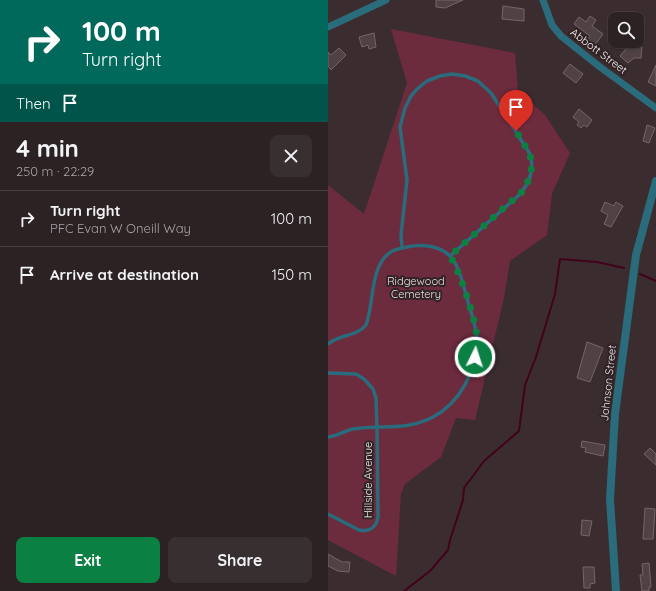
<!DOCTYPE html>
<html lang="en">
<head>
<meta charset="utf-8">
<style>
	:root { --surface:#2c2223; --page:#382f30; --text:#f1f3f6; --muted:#a6a4a6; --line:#483f41; --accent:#0b8043 }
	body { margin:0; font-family:Quicksand,sans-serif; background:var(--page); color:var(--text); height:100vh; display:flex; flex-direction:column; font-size:15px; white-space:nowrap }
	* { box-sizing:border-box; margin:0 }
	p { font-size:13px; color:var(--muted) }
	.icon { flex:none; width:22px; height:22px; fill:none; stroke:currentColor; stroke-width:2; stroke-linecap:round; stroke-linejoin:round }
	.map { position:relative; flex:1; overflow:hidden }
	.panel { display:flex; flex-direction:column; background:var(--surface); width:328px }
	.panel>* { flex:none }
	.banner { background:#00695c; color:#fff; overflow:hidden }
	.tools { position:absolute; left:280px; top:12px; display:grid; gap:8px }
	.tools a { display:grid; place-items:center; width:36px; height:36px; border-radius:8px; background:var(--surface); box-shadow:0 1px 3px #0004,0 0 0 1px var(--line); font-size:20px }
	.pin { position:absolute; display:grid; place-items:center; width:34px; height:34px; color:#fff; margin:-41px -17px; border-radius:50% 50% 50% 0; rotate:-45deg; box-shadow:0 0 4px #0007 }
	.pin .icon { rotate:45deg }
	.me { position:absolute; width:44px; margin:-22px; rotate:4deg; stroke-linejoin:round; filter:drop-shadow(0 0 3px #0008) }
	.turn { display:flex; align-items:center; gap:14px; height:84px; padding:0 16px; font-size:18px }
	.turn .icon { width:52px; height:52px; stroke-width:2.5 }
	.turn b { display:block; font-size:28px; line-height:34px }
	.then { display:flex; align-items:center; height:38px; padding:0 16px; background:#0003; gap:8px; font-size:15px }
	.round { display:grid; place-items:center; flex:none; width:42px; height:42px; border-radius:8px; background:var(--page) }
	.head { display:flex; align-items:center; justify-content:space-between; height:68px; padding:0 16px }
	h1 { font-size:24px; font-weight:700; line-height:30px }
	.cta { display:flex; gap:8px; margin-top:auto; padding:8px 16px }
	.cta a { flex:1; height:46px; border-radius:8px; background:var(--accent); color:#fff; font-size:16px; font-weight:700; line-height:46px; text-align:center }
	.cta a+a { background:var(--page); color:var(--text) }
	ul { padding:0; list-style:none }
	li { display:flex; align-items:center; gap:12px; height:56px; padding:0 16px; border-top:1px solid var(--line) }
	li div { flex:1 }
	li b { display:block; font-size:15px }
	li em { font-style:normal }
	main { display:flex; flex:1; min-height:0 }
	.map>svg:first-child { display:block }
	.green { fill:#6d2b3e }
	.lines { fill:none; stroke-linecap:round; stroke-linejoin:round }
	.stream { stroke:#43021b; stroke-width:2 }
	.building { fill:#504144; stroke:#756568 }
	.service { stroke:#2a6b7c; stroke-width:3.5 }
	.minor { stroke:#2a6b7c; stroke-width:7 }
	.tertiary { stroke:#2a6b7c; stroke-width:8 }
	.route { stroke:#0b8043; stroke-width:7; stroke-dasharray:0 12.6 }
	.labels { text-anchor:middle; stroke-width:4; stroke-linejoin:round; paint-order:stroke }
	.street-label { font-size:11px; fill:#f3e9eb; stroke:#302326 }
	.park-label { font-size:11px; fill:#f3dce0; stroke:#302326 }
</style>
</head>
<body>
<main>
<section class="panel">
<div class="banner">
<div class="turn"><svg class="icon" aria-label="right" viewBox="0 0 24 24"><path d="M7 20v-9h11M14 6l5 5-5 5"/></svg><div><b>100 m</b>Turn right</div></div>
<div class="then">Then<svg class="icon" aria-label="arrive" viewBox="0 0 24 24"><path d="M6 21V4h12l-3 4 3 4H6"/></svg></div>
</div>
<div class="head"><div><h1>4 min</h1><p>250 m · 22:29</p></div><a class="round"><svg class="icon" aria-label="close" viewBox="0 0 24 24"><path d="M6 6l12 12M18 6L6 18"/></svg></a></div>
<ul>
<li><svg class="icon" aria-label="right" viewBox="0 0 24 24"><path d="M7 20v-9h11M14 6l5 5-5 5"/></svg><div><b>Turn right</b><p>PFC Evan W Oneill Way</p></div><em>100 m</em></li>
<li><svg class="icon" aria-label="arrive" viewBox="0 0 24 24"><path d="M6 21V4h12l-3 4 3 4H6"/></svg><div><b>Arrive at destination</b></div><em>150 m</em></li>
</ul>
<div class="cta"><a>Exit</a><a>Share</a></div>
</section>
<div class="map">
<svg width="328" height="591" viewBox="0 0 328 591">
	<rect width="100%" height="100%" fill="#3b2d2f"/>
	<path class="green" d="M63 29 187 53 190 90 217 115 242 153 224 194 219 235 182 261 176 298 147 420 128 418 113 457 77 484 73 493 68 576 0 540V185L36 214 79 83Z"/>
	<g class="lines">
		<path class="stream" d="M312 274 328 281
			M76 591 102 571 120 550 122 540 135 500 136 488 156 461 191 431 197 385 208 357 227 294 232 259 269 262 296 268"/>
	</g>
	<path class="building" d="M108 0H135L117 8 108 7Z
		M175 6 196 9V21L174 19Z
		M262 16 268 20 264 26 275 34 267 45 260 40 262 36 246 24 251 17 258 22Z
		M46 33 48 47 41 49 40 45 34 47 31 37Z
		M307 46 314 47 313 58H306L300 63 292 56 298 49Z
		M11 48 18 55 3 70 0 66V52L3 55Z
		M242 64 255 74 248 83 235 73Z
		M328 65V86L320 82Z
		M251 109 264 120 259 127 256 125 253 128 249 125 251 122 245 117Z
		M319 125 327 128 321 143 315 141Z
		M277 202 286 206 288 202 295 206 283 227 276 224 280 215 273 211Z
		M259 342 275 348 262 382 249 378Z
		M254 441 277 445 275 456 257 452 258 448 253 447Z
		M322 448 328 454V465L316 454Z
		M317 508 327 509 325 539H315Z
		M254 520 264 521 261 536 253 535Z
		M0 554 14 562H22L21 572 10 571 0 566Z
		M321 563 323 587H321V591H314L312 575H315L314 564Z
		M255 567H266L267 583 262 584V588H256Z"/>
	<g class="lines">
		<path class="service" d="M74 248 73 235 79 180 72 127 77 108 83 96 89 89 99 81 112 76 124 74 137 76 150 81 163 93 202 154C207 171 201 185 189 197L122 256
			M0 344C12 334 28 337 38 325 46 304 42 269 60 254 64 250 73 248 79 247 93 244 111 245 122 256 131 266 135 283 138 295 142 310 149 327 149 342 148 371 132 403 105 417 76 432 55 424 25 429 16 431 9 436 0 437
			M0 373 28 374 36 379 45 389 48 398 49 428 50 517C48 528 42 532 31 530L0 514"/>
		<path class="minor" d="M215 0 224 25 233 36 272 67 328 108
			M0 27 58 0"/>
		<path class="tertiary" d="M288 591 282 499 287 414 308 255 328 181"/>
	</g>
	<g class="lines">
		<path class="route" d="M147 357C147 352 149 346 149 341 149 322 132 272 122 256L196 190C210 161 203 156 188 131"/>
	</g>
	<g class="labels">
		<g class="street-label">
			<text transform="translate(271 51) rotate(37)" y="4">Abbott Street</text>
			<text transform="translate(280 383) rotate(-84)" y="4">Johnson Street</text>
			<text transform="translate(40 480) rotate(-90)" y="4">Hillside Avenue</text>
		</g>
		<g class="park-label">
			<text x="88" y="285">Ridgewood<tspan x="88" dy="13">Cemetery</tspan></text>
		</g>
	</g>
</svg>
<div class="tools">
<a><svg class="icon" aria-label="search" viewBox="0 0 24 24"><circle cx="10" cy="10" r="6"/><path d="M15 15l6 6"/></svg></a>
</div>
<div class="pin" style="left:188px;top:131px;background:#d93025"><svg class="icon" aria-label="arrive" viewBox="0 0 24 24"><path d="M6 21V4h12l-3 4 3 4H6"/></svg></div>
<svg class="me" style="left:147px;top:357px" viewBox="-20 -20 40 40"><circle r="17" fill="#0b8043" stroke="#fff" stroke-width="3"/><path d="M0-11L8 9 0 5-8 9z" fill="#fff"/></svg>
</div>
</main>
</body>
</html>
